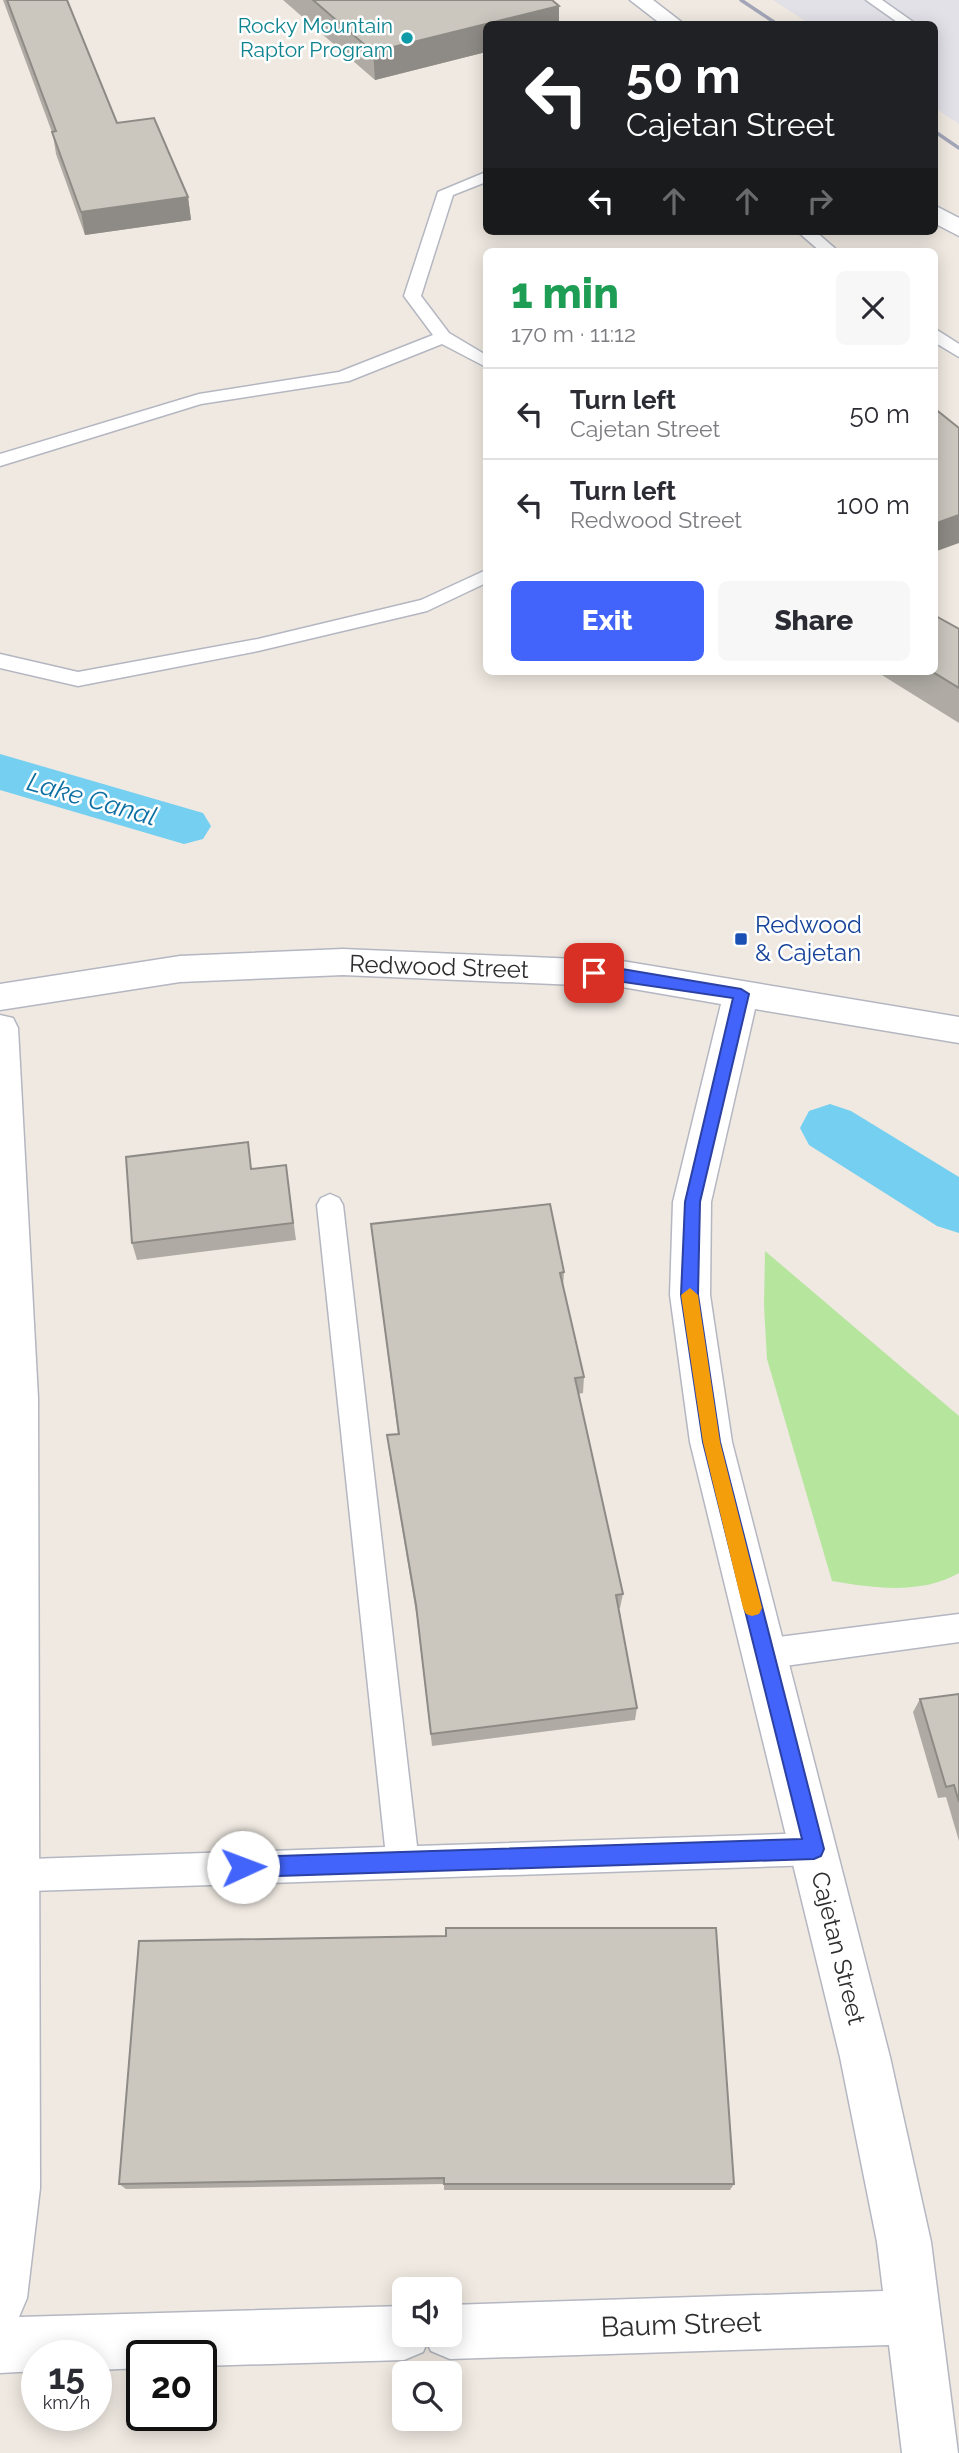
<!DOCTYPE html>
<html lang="en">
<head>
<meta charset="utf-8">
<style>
	:root { --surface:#fff; --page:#f7f7f7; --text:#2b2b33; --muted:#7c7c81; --line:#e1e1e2; --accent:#4264fb }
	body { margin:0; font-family:Raleway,sans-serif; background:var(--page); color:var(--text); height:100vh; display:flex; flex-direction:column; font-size:26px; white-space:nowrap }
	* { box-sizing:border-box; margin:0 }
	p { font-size:23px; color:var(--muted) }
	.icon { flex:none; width:38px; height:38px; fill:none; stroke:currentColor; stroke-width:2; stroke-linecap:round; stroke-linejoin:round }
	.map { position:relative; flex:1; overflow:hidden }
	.side { position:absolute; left:483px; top:248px; width:455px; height:427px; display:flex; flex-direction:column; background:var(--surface); border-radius:10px; box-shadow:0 4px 18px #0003 }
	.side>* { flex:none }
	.banner { position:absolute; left:483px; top:21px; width:455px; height:214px; border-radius:10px; box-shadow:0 4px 18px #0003; background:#202124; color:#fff; overflow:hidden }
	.buttons { position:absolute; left:392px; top:2277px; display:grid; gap:14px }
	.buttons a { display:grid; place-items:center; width:70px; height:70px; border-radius:10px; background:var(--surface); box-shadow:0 4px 18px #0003; font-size:35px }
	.speed { position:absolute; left:21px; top:2340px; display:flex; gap:14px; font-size:35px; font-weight:700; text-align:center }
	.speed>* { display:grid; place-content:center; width:91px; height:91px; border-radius:50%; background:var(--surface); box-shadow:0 4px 18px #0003; line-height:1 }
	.speed small { font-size:18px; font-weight:400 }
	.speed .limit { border:4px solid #111; border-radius:10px; background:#fff; color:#111 }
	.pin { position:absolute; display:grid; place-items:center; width:60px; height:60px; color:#fff; margin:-30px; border-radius:14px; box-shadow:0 4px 10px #0006 }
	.me { position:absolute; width:77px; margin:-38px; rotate:88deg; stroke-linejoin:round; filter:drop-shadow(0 0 5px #0008) }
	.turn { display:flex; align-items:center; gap:24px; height:147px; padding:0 28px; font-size:32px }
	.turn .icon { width:91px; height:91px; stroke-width:2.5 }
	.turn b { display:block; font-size:49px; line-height:60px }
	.lanes { display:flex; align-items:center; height:66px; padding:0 28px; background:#0003; justify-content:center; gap:35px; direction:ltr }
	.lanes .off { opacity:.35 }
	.round { display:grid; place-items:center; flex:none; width:74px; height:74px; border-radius:10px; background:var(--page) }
	.overview { display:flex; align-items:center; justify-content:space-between; height:119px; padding:0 28px }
	h1 { font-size:42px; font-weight:800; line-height:52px; color:#1e9e55 }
	.button { display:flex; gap:14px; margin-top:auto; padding:14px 28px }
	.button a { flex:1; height:80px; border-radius:10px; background:var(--accent); color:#fff; font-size:28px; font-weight:800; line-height:80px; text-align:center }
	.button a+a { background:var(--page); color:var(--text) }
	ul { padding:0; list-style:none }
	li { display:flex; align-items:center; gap:21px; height:91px; padding:0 28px; border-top:2px solid var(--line) }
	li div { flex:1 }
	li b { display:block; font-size:26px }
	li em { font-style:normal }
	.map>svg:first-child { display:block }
	.industrial { fill:#e3e1e8 }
	.green { fill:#b6e59e }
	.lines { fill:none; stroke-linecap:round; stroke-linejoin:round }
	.canal { fill:#75cff0; fill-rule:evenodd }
	.service-casing { stroke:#b4b7c1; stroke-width:3 }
	.minor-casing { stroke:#b4b7c1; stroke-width:3 }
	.secondary-casing { stroke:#b4b7c1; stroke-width:3 }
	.service { fill:#fff; fill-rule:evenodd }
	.minor { fill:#fff; fill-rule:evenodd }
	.secondary { fill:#fff; fill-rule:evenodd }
	.rail { stroke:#a3a6b8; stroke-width:3.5 }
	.wall { fill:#afaba4 }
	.shaded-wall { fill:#8e8b86 }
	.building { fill:#cbc7bf; stroke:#8e8b86; stroke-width:2 }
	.route { fill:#4264fb; stroke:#2b41a3; stroke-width:2 }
	.slow { fill:#f59e0b }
	.culture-dot { fill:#0f9aa8; stroke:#fff; stroke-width:2.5 }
	.transit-dot { fill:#1a4fb4; stroke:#fff; stroke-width:2.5 }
	.labels { text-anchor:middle; stroke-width:5; stroke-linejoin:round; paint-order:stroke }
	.far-culture-label { font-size:21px; fill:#0d838f; stroke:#fff; text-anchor:end }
	.transit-label { font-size:24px; fill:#164399; stroke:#fff; text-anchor:start }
	.street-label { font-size:24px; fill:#2e2e2e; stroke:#fff }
	.water-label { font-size:26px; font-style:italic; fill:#0d6fa3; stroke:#fff }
	.near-street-label { font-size:28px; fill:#2e2e2e; stroke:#fff }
</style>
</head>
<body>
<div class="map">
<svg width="959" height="2453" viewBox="0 0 959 2453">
	<rect width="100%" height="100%" fill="#efe9e1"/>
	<path class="industrial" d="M773 0H959V124L935 108 934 24H810Z"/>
	<path class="green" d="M765 1251 959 1416V1573C921 1595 873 1588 832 1581L767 1359 764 1306Z"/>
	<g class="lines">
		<path class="canal" d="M0 754 203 813 211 826 203 839 184 844 0 790Z
			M830 1104 851 1111 959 1177V1233L937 1226 809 1145 800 1128 809 1111Z"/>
		<defs>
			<path id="service" d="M866 0H882L916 24H900Z
				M486 172V182L453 195 421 296 449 333 486 355V367L442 344 349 381 201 404 0 466V454L199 394 339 372 433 335 404 296 438 192Z
				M797 231H815L839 252H821Z
				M934 328 959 344V357L934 342Z
				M486 570V583L427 611 258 651 78 686 0 668V654L78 672 258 639 421 600Z
				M330 1194 339 1198 343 1205 417 1846 814 1833 825 1838 830 1849 825 1860 814 1865 0 1892V1860L385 1847 317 1205 321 1198Z
				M959 1614V1642L763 1669 752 1664 748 1654 752 1644 763 1639Z"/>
			<path id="minor" d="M343 949 622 961 959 1017V1043L755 1009 711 1202 710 1295 732 1442 890 2057 931 2242 958 2453H902L889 2345 450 2359 431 2351 427 2343 423 2352 404 2360 201 2366V2356H142V2368L96 2370V2356H37V2371L0 2373V1015L13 1018 18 1028 38 1398 40 2188 27 2298 19 2317 404 2306V2334H450V2305L883 2291 877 2242 840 2057 690 1442 670 1295 673 1202 721 1004 622 987 343 975 180 982 0 1010V984L180 956Z"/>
			<path id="secondary" d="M630 0H653L684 24H661Z
				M934 205 959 218V236L934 223Z"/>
		</defs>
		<use href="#service" class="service-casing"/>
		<use href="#minor" class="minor-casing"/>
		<use href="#secondary" class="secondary-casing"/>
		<use href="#service" class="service"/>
		<use href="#minor" class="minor"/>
		<use href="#secondary" class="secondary"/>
		<path class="rail" d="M741 0 777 24
			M934 131 959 148"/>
	</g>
	<path class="wall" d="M3 0H67L117 123 188 197 191 220 85 235 56 154 53 135Z
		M283 0H552L486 24V52L375 80Z
		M959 629V723L877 672H934Z
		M286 1165 296 1240 137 1260 132 1243 252 1169Z
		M371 1224 564 1272 563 1287 584 1377 583 1393 578 1394 623 1594 620 1608H619L637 1708 635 1720 432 1746 417 1618 389 1451 387 1435 398 1434Z
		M959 1694V1841L946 1797 938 1798 913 1712 920 1699Z
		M139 1941 734 2184 730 2190H444V2184L126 2189 119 2184Z"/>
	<path class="shaded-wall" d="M559 6V24H486V52L375 80 373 52Z
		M188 197 191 220 85 235 81 212Z
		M959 515V543L934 552V524Z"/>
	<path class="building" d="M7 0H67L117 123 154 118 188 197 81 212 52 132 56 131Z
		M313 0H552L559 6 373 52Z
		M934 408 959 428V515L934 524Z
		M934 615 959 629V688L933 672H934Z
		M248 1142 251 1169 286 1165 293 1223 132 1243 126 1157Z
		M550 1204 564 1272 560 1273 584 1377 575 1378 623 1594 616 1595 637 1708 431 1734 416 1605 387 1435 399 1434 371 1224Z
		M959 1694V1802L954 1785 946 1787 920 1699Z
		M446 1928H716L734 2184H444V2178L119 2184 139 1941 446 1936Z"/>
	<path class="route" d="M594 968 622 969 741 989 749 994 700 1202 698 1295 720 1442 824 1849 821 1856 814 1859 243 1877 236 1874 233 1867 236 1860 243 1857 802 1839 703 1442 681 1295 685 1202 733 998 589 977V969Z"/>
	<path class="slow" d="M690 1288 698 1295 720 1442 762 1608 759 1614 752 1616 746 1614 743 1608 703 1442 681 1295Z"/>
	<circle class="culture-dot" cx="407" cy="38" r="7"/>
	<rect class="transit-dot" x="734" y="932" width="14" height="14" rx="3.5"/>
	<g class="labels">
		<g class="far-culture-label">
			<text x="393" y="33">Rocky Mountain<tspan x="393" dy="24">Raptor Program</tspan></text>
		</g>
		<g class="transit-label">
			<text x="755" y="933">Redwood<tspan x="755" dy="28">&amp; Cajetan</tspan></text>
		</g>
		<g class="street-label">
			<text transform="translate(439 967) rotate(2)" y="8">Redwood Street</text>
			<text transform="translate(838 1948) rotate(76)" y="8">Cajetan Street</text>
		</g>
		<g class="water-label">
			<text transform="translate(92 799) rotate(16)" y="9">Lake Canal</text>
		</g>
		<g class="near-street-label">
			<text transform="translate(681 2324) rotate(-2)" y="10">Baum Street</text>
		</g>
	</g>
</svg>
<div class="buttons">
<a><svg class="icon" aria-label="sound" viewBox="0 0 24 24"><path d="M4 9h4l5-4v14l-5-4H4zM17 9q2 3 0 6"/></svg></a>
<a><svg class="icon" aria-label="search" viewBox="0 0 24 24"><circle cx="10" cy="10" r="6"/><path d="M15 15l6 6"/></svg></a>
</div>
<div class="speed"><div>15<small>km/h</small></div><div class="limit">20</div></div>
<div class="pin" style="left:594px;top:973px;background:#d93025"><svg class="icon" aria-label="arrive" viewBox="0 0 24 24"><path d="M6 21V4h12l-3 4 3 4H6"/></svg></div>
<svg class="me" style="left:243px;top:1867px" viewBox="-20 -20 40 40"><circle r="19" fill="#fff"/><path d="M0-13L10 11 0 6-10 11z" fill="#4264fb"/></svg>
<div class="banner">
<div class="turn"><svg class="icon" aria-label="left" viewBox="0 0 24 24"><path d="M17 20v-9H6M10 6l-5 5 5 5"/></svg><div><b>50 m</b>Cajetan Street</div></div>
<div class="lanes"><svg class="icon" aria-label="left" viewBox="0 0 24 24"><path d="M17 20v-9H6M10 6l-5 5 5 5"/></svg><svg class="icon off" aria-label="ahead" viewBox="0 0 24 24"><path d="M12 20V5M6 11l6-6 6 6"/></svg><svg class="icon off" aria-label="ahead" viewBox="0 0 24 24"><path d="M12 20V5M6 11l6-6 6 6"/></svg><svg class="icon off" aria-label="right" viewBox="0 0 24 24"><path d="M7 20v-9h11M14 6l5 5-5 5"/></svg></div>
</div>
<section class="side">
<div class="overview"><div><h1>1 min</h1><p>170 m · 11:12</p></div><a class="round"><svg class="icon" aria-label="close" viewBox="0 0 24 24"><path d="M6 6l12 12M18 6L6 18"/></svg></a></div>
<ul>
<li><svg class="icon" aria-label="left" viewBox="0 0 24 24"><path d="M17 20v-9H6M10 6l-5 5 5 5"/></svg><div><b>Turn left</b><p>Cajetan Street</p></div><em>50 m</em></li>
<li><svg class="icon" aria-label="left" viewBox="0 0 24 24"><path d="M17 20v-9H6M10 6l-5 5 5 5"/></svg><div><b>Turn left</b><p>Redwood Street</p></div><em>100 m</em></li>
</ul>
<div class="button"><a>Exit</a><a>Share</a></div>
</section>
</div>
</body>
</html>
